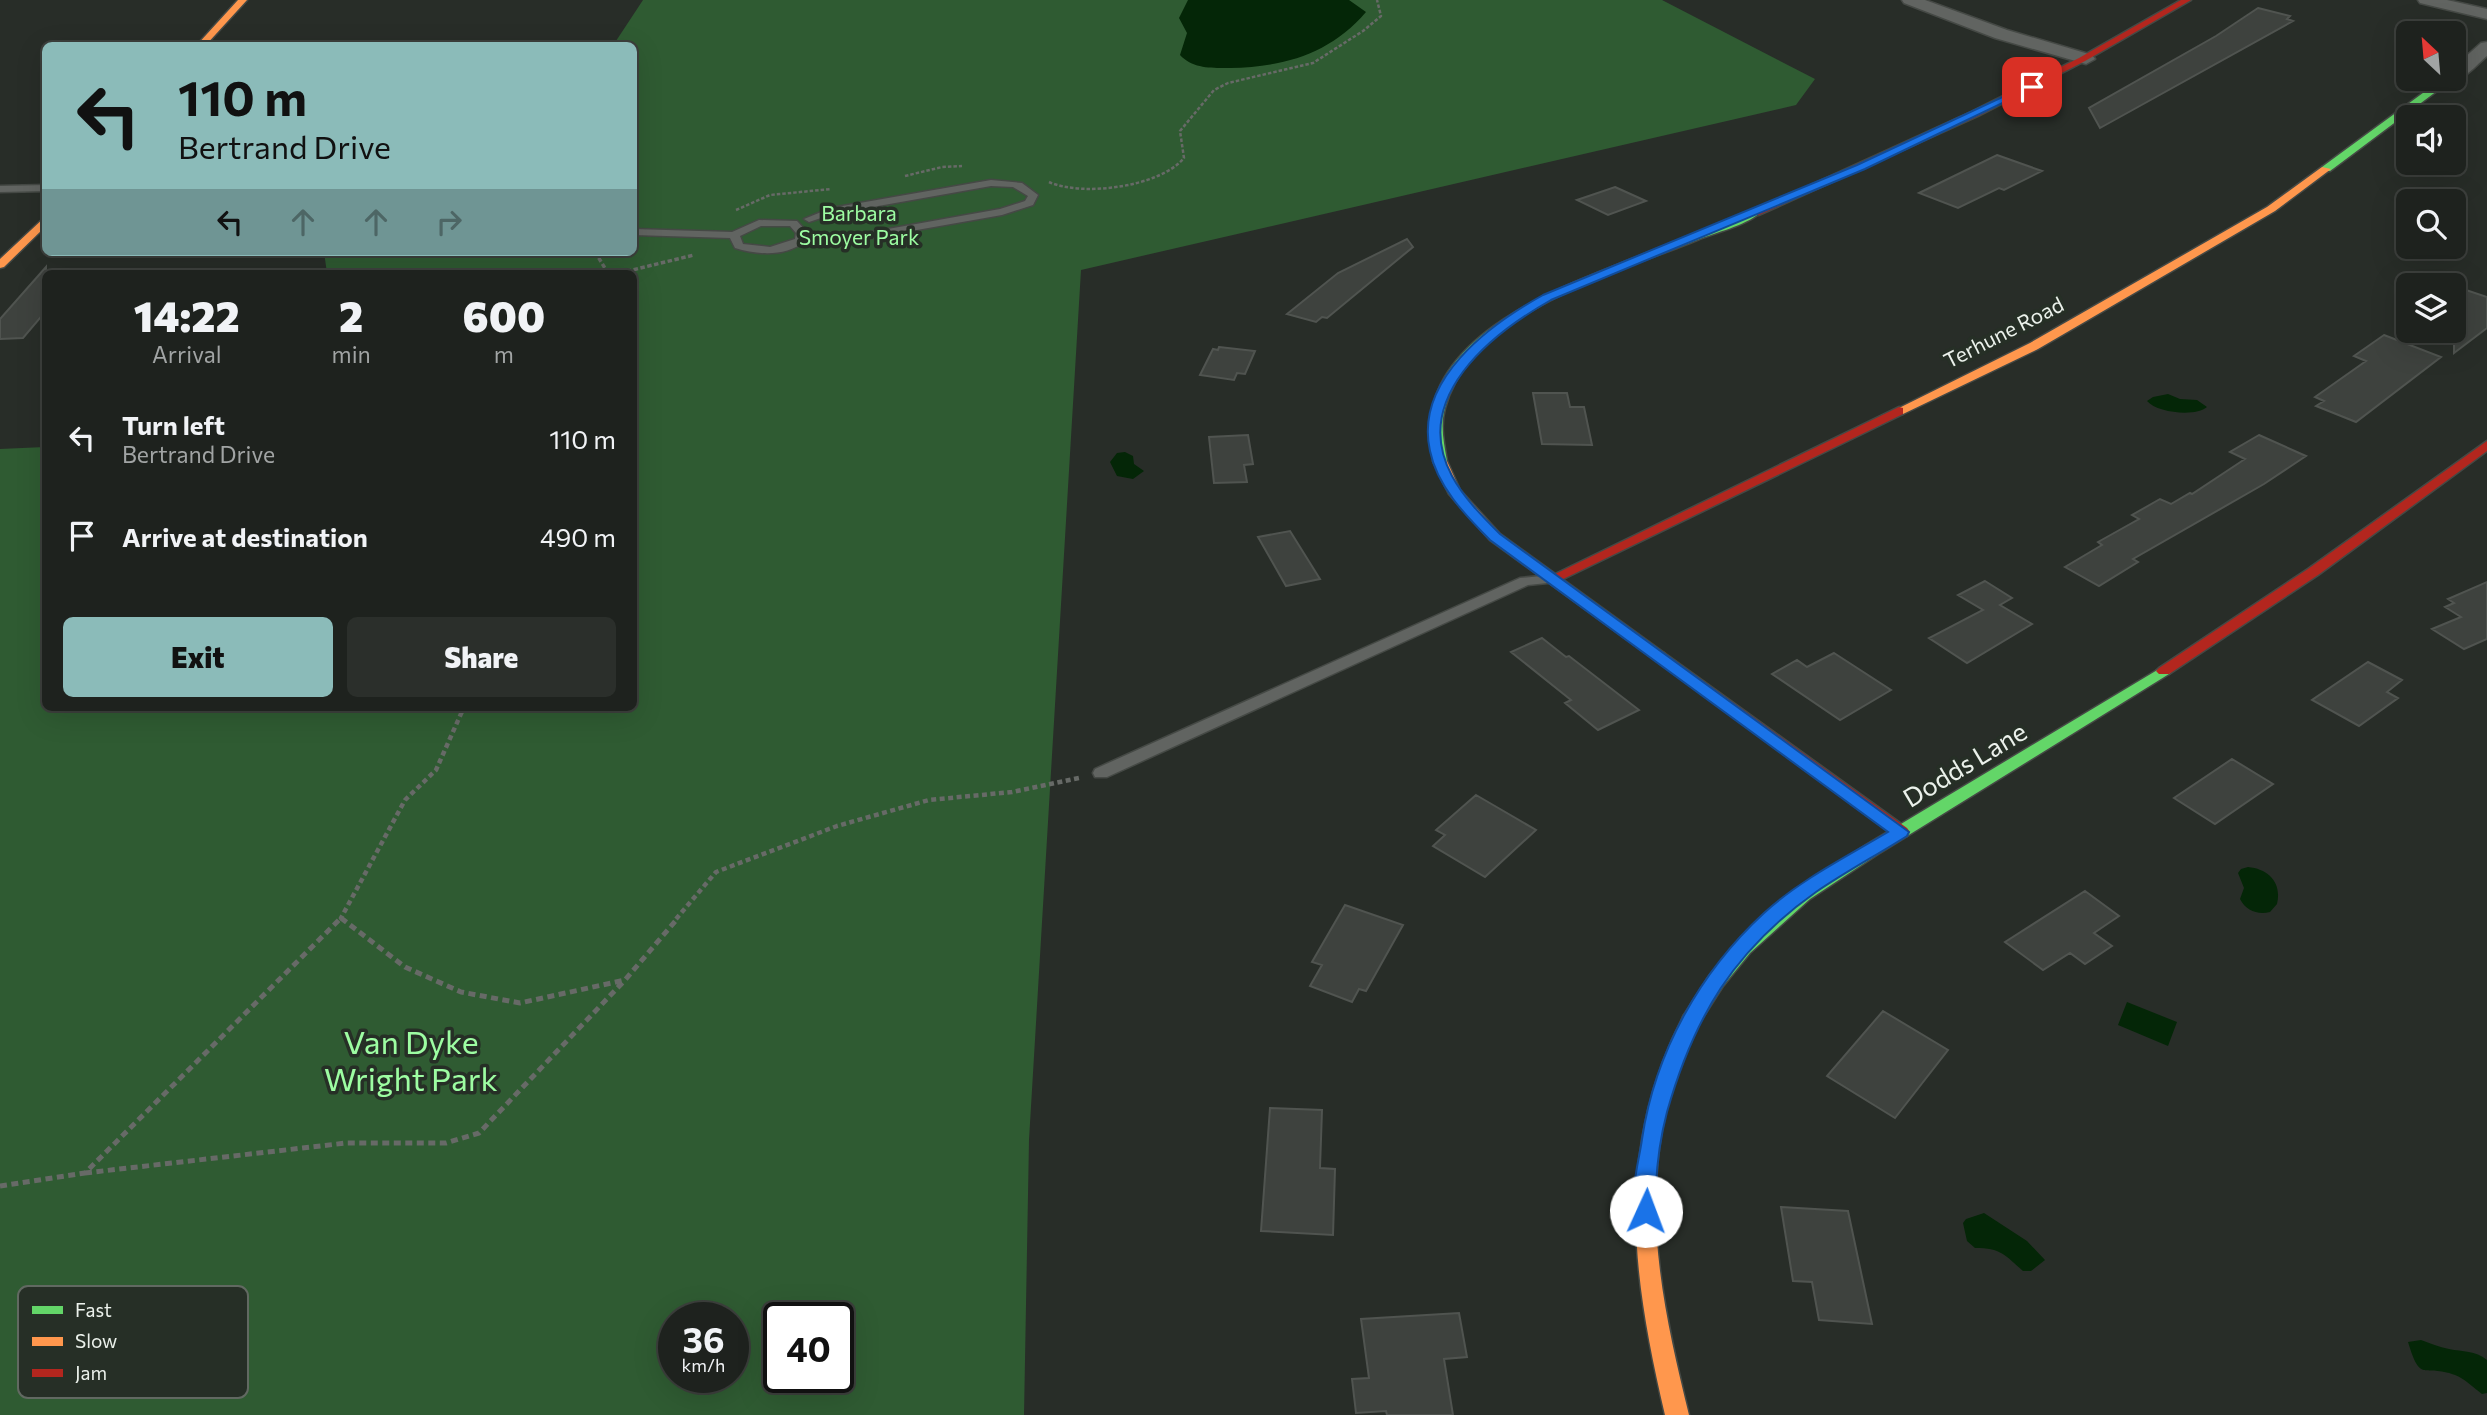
<!DOCTYPE html>
<html lang="en">
<head>
<meta charset="utf-8">
<style>
	:root { --surface:#1e221e; --page:#2b2f2b; --text:#f1f3f6; --muted:#a1a4a4; --line:#3c3f3c; --accent:#8bbbb9 }
	body { margin:0; font-family:Commissioner,sans-serif; background:var(--page); color:var(--text); height:100vh; display:flex; flex-direction:column; font-size:26px; white-space:nowrap }
	* { box-sizing:border-box; margin:0 }
	p { font-size:23px; color:var(--muted) }
	.icon { flex:none; width:38px; height:38px; fill:none; stroke:currentColor; stroke-width:2; stroke-linecap:round; stroke-linejoin:round }
	.map { position:relative; flex:1; overflow:hidden }
	.panel { position:absolute; left:42px; top:270px; width:595px; height:441px; display:flex; flex-direction:column; background:var(--surface); border-radius:10px; box-shadow:0 7px 28px #0002,0 0 0 2px var(--line) }
	.panel>* { flex:none }
	.hud { position:absolute; left:42px; top:42px; width:595px; height:214px; border-radius:10px; box-shadow:0 7px 28px #0002,0 0 0 2px var(--line); background:#8bbbb9; color:#111; overflow:hidden }
	.needle { width:46px; rotate:334deg }
	.tools { position:absolute; left:2396px; top:21px; display:grid; gap:14px }
	.tools a { display:grid; place-items:center; width:70px; height:70px; border-radius:10px; background:var(--surface); box-shadow:0 7px 28px #0002,0 0 0 2px var(--line); font-size:35px }
	.speed { position:absolute; left:658px; top:1302px; display:flex; gap:14px; font-size:35px; font-weight:700; text-align:center }
	.speed>* { display:grid; place-content:center; width:91px; height:91px; border-radius:50%; background:var(--surface); box-shadow:0 7px 28px #0002,0 0 0 2px var(--line); line-height:1 }
	.speed small { font-size:18px; font-weight:400 }
	.speed .limit { border:4px solid #111; border-radius:10px; background:#fff; color:#111 }
	.pin { position:absolute; display:grid; place-items:center; width:60px; height:60px; color:#fff; margin:-30px; border-radius:14px; box-shadow:0 4px 10px #0006 }
	.me { position:absolute; width:77px; margin:-38px; rotate:2deg; stroke-linejoin:round; filter:drop-shadow(0 0 5px #0008) }
	.turn { display:flex; align-items:center; gap:24px; height:147px; padding:0 21px; font-size:32px }
	.turn .icon { width:91px; height:91px; stroke-width:2.5 }
	.turn b { display:block; font-size:49px; line-height:60px }
	.lanes { display:flex; align-items:center; height:66px; padding:0 21px; background:#0003; justify-content:center; gap:35px; direction:ltr }
	.lanes .off { opacity:.35 }
	.eta { display:flex; justify-content:space-evenly; align-items:center; height:119px; text-align:center }
	.eta b { font-size:42px; font-weight:800; line-height:49px }
	.cta { display:flex; gap:14px; margin-top:auto; padding:14px 21px }
	.cta a { flex:1; height:80px; border-radius:10px; background:var(--accent); color:#111; font-size:28px; font-weight:800; line-height:80px; text-align:center }
	.cta a+a { background:var(--page); color:var(--text) }
	ul { padding:0; list-style:none }
	li { display:flex; align-items:center; gap:21px; height:98px; padding:0 21px }
	li div { flex:1 }
	li b { display:block; font-size:26px }
	li em { font-style:normal }
	.map>svg:first-child { display:block }
	.green { fill:#2f5b32; fill-rule:evenodd }
	.water { fill:#042607 }
	.building { fill:#3e423e; stroke:#505450; stroke-width:2 }
	.lines { fill:none; stroke-linecap:round; stroke-linejoin:round }
	.lane-casing { stroke:#454945; stroke-width:3 }
	.street-casing { stroke:#454945; stroke-width:3 }
	.fast-casing { stroke:#454945; stroke-width:3 }
	.slow-casing { stroke:#454945; stroke-width:3 }
	.jam-casing { stroke:#454945; stroke-width:3 }
	.path-far3 { stroke:#676a67; stroke-width:2.5; stroke-dasharray:3.5 2; stroke-linecap:butt }
	.path-far2 { stroke:#676a67; stroke-width:3.5; stroke-dasharray:4.5 2.5; stroke-linecap:butt }
	.path-far1 { stroke:#676a67; stroke-width:4.5; stroke-dasharray:5 3.5; stroke-linecap:butt }
	.path { stroke:#676a67; stroke-width:5; stroke-dasharray:7 4.5; stroke-linecap:butt }
	.lane { fill:#616461; fill-rule:evenodd }
	.street { fill:#616461; fill-rule:evenodd }
	.fast { fill:#63d668; fill-rule:evenodd }
	.slow { fill:#ff974d; fill-rule:evenodd }
	.jam { fill:#b3261e; fill-rule:evenodd }
	.route { fill:#1a73e8; stroke:#114b97; stroke-width:2 }
	.labels { text-anchor:middle; stroke-width:7; stroke-linejoin:round; paint-order:stroke }
	.far-park-label { font-size:21px; fill:#9dfda2; stroke:#262f26 }
	.far-street-label { font-size:21px; fill:#ebf1eb; stroke:#262f26 }
	.street-label { font-size:26px; fill:#ebf1eb; stroke:#262f26 }
	.near-park-label { font-size:32px; fill:#9dfda2; stroke:#262f26 }
	.key { fill:#262f26; stroke:#616961; stroke-width:2 }
	.key-label { font-size:19px; fill:#ebf1eb }
</style>
</head>
<body>
<div class="map">
<svg width="2487" height="1415" viewBox="0 0 2487 1415">
	<rect width="100%" height="100%" fill="#282d28"/>
	<path class="green" d="M643 0H1662L1815 79 1796 105 1081 270 1029 1140 1024 1415H0V449L45 447 46 707H634V273H327L324 252H634V46L576 45 614 44ZM674 1318H733V1377H674ZM779 1318H838V1377H779Z"/>
	<path class="water" d="M1188 0H1349L1366 12C1330 54 1284 67 1230 68 1212 68 1193 69 1180 55L1187 33 1179 18Z
		M2168 394 2180 399 2197 400 2207 407C2196 417 2157 413 2147 401L2153 397Z
		M1125 452 1133 456 1134 464 1144 471 1133 479 1117 476 1110 462 1117 453Z
		M2248 867C2269 869 2282 883 2277 904L2270 912C2258 915 2246 911 2240 899L2244 888 2238 873 2241 869Z
		M2127 1002 2177 1022 2168 1046 2118 1025Z
		M1984 1213 2027 1241 2045 1260 2031 1271H2023C2005 1255 2001 1248 1975 1248L1967 1241 1963 1223 1966 1219Z
		M2421 1340C2430 1343 2439 1347 2449 1349 2463 1352 2475 1350 2487 1360V1393L2482 1394C2474 1388 2464 1378 2455 1375 2423 1363 2421 1385 2408 1342Z"/>
	<path class="building" d="M2258 8 2290 16 2287 19 2293 21 2100 128 2089 108 2216 36Z
		M1997 155 2042 171 2004 190 1999 188 1958 208 1919 193Z
		M1615 187 1646 201 1608 215 1577 200Z
		M1407 239 1413 247 1327 318 1322 317 1316 322 1287 314 1338 273Z
		M46 267V311L23 338 0 339V319Z
		M2454 286 2487 297V328L2454 353Z
		M2384 335 2441 357 2356 422 2316 406 2324 401 2315 397 2366 361 2354 356Z
		M1219 347 1255 351 1245 374 1237 373 1234 380 1200 375 1213 349 1218 350Z
		M1533 393H1567L1570 407H1584L1592 445 1542 444Z
		M1248 435 1253 464 1244 465 1247 482 1214 483 1209 437Z
		M2259 435 2306 456 2264 484 2133 559 2138 562 2099 586 2065 567 2102 545 2098 542 2139 519 2132 515 2160 499 2171 504 2190 493 2192 494 2245 459 2230 452Z
		M1290 531 1320 579 1286 586 1258 537Z
		M1985 581 2012 598 2000 605 2032 624 1967 663 1929 638 1983 610 1958 595Z
		M2487 582V639L2464 649 2432 629 2461 617 2445 607 2454 603 2448 599Z
		M1542 638 1566 657 1569 656 1639 710 1598 730 1565 703 1571 700 1511 652Z
		M1834 653 1891 690 1840 720 1772 674 1797 660 1807 667Z
		M2368 662 2402 680 2387 692 2398 698 2359 726 2312 700Z
		M2232 759 2273 784 2215 824 2174 798Z
		M1476 795 1536 830 1485 877 1433 846 1445 835 1436 830Z
		M2085 891 2119 916 2094 933 2112 946 2085 964 2070 953 2043 970 2005 942Z
		M1345 905 1403 925 1366 991 1359 989 1352 1002 1310 986 1322 965 1312 962Z
		M1883 1011 1948 1050 1895 1118 1827 1076Z
		M1270 1108 1322 1110 1320 1168 1335 1169 1333 1235 1261 1231Z
		M1781 1207 1848 1211 1872 1324 1819 1320 1812 1282 1793 1281Z
		M1459 1313 1467 1357 1444 1359 1453 1415H1387L1386 1411 1356 1413 1352 1379 1369 1378 1361 1319Z"/>
	<g class="lines">
		<defs>
			<path id="lane" d="M991 180 1022 183 1038 195 1033 205 1002 215 843 243 819 244 814 241 819 238 843 237 1000 209 1025 201 1028 196 1013 187 991 186 833 214 809 222 804 219 831 208Z
				M46 185V191L0 192V186Z
				M759 220 797 221 807 232 805 241C786 257 758 255 735 248L730 238 634 235V229L732 232ZM761 226H790L796 233 795 239 770 247 743 244 740 236Z
				M1552 575 1557 576 1559 579 1557 582 1528 585 1107 777H1095L1093 773 1095 769 1520 578Z"/>
			<path id="street" d="M1902 0H1925L2007 30 2092 55 2095 59 2086 64 1995 38 1904 3Z
				M2418 0H2447L2487 9V19L2420 3Z
				M2487 42V56C2476 65 2463 83 2448 79H2454V67L2481 43Z"/>
			<path id="fast" d="M2442 79H2453L2330 171H2322V167Z
				M1751 211 1760 213C1744 226 1717 232 1697 240 1616 273 1470 312 1445 408 1440 426 1444 443 1447 461L1445 464H1435C1429 449 1429 432 1431 417 1442 331 1559 288 1627 261 1669 244 1710 228 1751 211Z
				M2164 666 2172 671 2169 674 1878 854 1810 899 1750 953 1723 986 1698 1025 1691 1028 1684 1025 1682 1020 1684 1015 1709 976 1737 943 1797 890 1866 845Z"/>
			<path id="slow" d="M238 0H247L205 46H196Z
				M2322 167 2331 169 2275 211 2038 349 1903 414H1895L1893 411 2030 343 2267 207Z
				M46 216V226L4 267 0 268V259Z
				M1440 457 1447 461 1460 490 1500 534 1664 653 1667 656 1664 659H1654L1490 540 1449 494 1433 461Z
				M1691 1012 1698 1015 1700 1020C1686 1051 1673 1081 1665 1115 1642 1214 1665 1318 1689 1415H1665C1632 1273 1614 1150 1684 1015Z"/>
			<path id="jam" d="M2181 0H2191L2085 61 1978 116 1759 215 1750 213 1971 112 2079 58Z
				M1899 407 1903 408V414L1557 582 1552 583 1545 579Z
				M2487 441V451L2318 575 2169 674H2159L2156 671 2159 668 2308 569Z
				M1659 651 1664 653 1907 828 1910 832 1907 836H1895L1654 659 1651 656 1654 653Z"/>
		</defs>
		<use href="#lane" class="lane-casing"/>
		<use href="#street" class="street-casing"/>
		<use href="#fast" class="fast-casing"/>
		<use href="#slow" class="slow-casing"/>
		<use href="#jam" class="jam-casing"/>
		<path class="path-far3" d="M905 176 942 167 962 166
			M1049 182C1082 197 1160 187 1184 158L1180 131 1214 90 1228 83 1313 63 1363 31 1381 16 1377 0
			M736 210 770 195 831 189"/>
		<path class="path-far2" d="M595 252 608 273
			M620 273 694 255"/>
		<path class="path-far1" d="M343 919 341 918 405 800 436 770 464 707
			M676 919 716 872 837 826 929 800 1012 792 1079 778"/>
		<path class="path" d="M341 918 405 967 461 992 520 1003 625 980 678 918
			M85 1173 346 1143H446L479 1133 625 980
			M0 1186 85 1173 341 918"/>
		<use href="#lane" class="lane"/>
		<use href="#street" class="street"/>
		<use href="#fast" class="fast"/>
		<use href="#slow" class="slow"/>
		<use href="#jam" class="jam"/>
	</g>
	<path class="route" d="M2028 85 2036 87 1865 169 1551 300C1491 334 1410 398 1452 476 1464 498 1482 516 1500 534L1909 832 1907 836C1877 855 1845 872 1816 892 1734 950 1694 1017 1667 1112 1661 1135 1657 1163 1656 1186 1656 1197 1658 1207 1653 1217L1646 1220 1638 1217C1628 1195 1639 1162 1642 1139 1655 1052 1700 972 1764 913 1800 880 1846 857 1888 832L1490 540C1465 515 1437 486 1430 451 1414 380 1489 325 1543 295L1857 165Z"/>
	<g class="labels">
		<g class="far-park-label">
			<text x="859" y="221">Barbara<tspan x="859" dy="24">Smoyer Park</tspan></text>
		</g>
		<g class="far-street-label">
			<text transform="translate(2004 333) rotate(-27)" y="7">Terhune Road</text>
		</g>
		<g class="street-label">
			<text transform="translate(1965 765) rotate(-31)" y="9">Dodds Lane</text>
		</g>
		<g class="near-park-label">
			<text x="411" y="1054">Van Dyke<tspan x="411" dy="37">Wright Park</tspan></text>
		</g>
	</g>
	<rect x="18" y="1286" width="230" height="112" rx="10" class="key"/>
	<rect x="32" y="1306" width="31" height="8" fill="#63d668"/>
	<rect x="32" y="1337" width="31" height="9" fill="#ff974d"/>
	<rect x="32" y="1369" width="31" height="8" fill="#b3261e"/>
	<g class="key-label">
		<text x="75" y="1317">Fast</text>
		<text x="75" y="1348">Slow</text>
		<text x="75" y="1380">Jam</text>
	</g>
</svg>
<div class="tools">
<a><svg class="needle" viewBox="-14 -14 28 28"><path d="M0-13l5 13h-10z" fill="#e53935"/><path d="M0 13l5-13h-10z" fill="#a1a4a4"/></svg></a>
<a><svg class="icon" aria-label="sound" viewBox="0 0 24 24"><path d="M4 9h4l5-4v14l-5-4H4zM17 9q2 3 0 6"/></svg></a>
<a><svg class="icon" aria-label="search" viewBox="0 0 24 24"><circle cx="10" cy="10" r="6"/><path d="M15 15l6 6"/></svg></a>
<a><svg class="icon" aria-label="layers" viewBox="0 0 24 24"><path d="M12 4l9 5-9 5-9-5zM3 14l9 5 9-5"/></svg></a>
</div>
<div class="speed"><div>36<small>km/h</small></div><div class="limit">40</div></div>
<div class="pin" style="left:2032px;top:87px;background:#d93025"><svg class="icon" aria-label="arrive" viewBox="0 0 24 24"><path d="M6 21V4h12l-3 4 3 4H6"/></svg></div>
<svg class="me" style="left:1646px;top:1211px" viewBox="-20 -20 40 40"><circle r="19" fill="#fff"/><path d="M0-13L10 11 0 6-10 11z" fill="#1a73e8"/></svg>
<div class="hud">
<div class="turn"><svg class="icon" aria-label="left" viewBox="0 0 24 24"><path d="M17 20v-9H6M10 6l-5 5 5 5"/></svg><div><b>110 m</b>Bertrand Drive</div></div>
<div class="lanes"><svg class="icon" aria-label="left" viewBox="0 0 24 24"><path d="M17 20v-9H6M10 6l-5 5 5 5"/></svg><svg class="icon off" aria-label="ahead" viewBox="0 0 24 24"><path d="M12 20V5M6 11l6-6 6 6"/></svg><svg class="icon off" aria-label="ahead" viewBox="0 0 24 24"><path d="M12 20V5M6 11l6-6 6 6"/></svg><svg class="icon off" aria-label="right" viewBox="0 0 24 24"><path d="M7 20v-9h11M14 6l5 5-5 5"/></svg></div>
</div>
<section class="panel">
<div class="eta">
<div><b>14:22</b><p>Arrival</p></div>
<div><b>2</b><p>min</p></div>
<div><b>600</b><p>m</p></div>
</div>
<ul>
<li><svg class="icon" aria-label="left" viewBox="0 0 24 24"><path d="M17 20v-9H6M10 6l-5 5 5 5"/></svg><div><b>Turn left</b><p>Bertrand Drive</p></div><em>110 m</em></li>
<li><svg class="icon" aria-label="arrive" viewBox="0 0 24 24"><path d="M6 21V4h12l-3 4 3 4H6"/></svg><div><b>Arrive at destination</b></div><em>490 m</em></li>
</ul>
<div class="cta"><a>Exit</a><a>Share</a></div>
</section>
</div>
</body>
</html>
